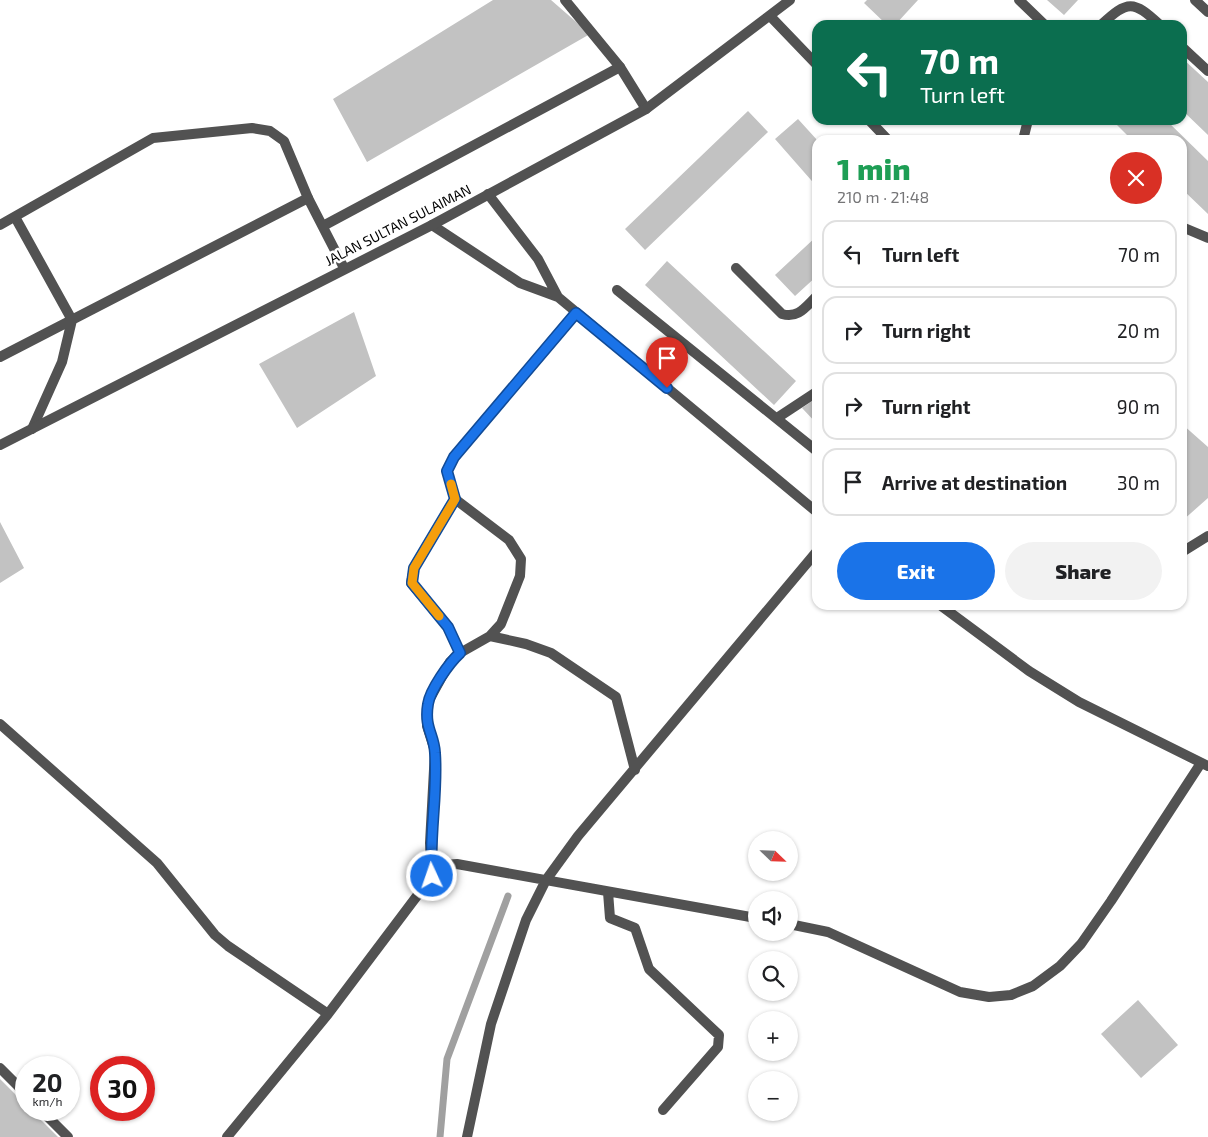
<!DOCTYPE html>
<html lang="en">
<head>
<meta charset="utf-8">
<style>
	:root { --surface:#fff; --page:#f2f2f2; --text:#202124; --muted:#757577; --line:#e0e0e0; --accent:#1a73e8 }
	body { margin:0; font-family:"Exo 2",sans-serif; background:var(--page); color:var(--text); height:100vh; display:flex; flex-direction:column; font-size:19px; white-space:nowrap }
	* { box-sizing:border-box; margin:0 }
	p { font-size:16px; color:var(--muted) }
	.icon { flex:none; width:28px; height:28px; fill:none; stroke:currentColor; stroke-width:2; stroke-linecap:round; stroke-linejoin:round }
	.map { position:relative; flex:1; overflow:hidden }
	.details { position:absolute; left:812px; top:135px; width:375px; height:475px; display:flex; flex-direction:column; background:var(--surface); border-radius:15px; box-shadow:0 1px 4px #0004 }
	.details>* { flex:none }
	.banner { position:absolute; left:812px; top:20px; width:375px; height:105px; border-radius:15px; box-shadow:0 1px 4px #0004; background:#0b6e4f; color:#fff; overflow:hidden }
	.needle { width:32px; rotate:113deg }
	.fabs { position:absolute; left:748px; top:831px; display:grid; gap:10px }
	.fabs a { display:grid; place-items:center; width:50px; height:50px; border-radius:50%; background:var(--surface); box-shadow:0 1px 4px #0004; font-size:25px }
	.speed { position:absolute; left:15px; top:1056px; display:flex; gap:10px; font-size:25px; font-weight:700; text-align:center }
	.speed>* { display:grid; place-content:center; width:65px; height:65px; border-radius:50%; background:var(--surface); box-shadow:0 1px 4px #0004; line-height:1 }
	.speed small { font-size:12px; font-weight:400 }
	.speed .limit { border:8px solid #d22; background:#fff; color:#111 }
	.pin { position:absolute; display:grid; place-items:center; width:42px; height:42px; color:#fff; margin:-51px -21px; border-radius:50% 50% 50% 0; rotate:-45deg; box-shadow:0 0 5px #0007 }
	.pin .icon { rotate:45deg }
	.me { position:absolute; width:55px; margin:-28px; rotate:357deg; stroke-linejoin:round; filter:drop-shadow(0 0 4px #0008) }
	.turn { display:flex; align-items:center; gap:18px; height:105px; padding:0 25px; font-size:22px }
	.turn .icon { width:65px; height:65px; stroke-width:2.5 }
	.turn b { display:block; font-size:35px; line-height:42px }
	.round { display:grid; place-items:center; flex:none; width:52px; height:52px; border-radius:26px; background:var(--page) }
	.head { display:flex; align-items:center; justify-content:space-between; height:85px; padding:0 25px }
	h1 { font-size:30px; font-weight:800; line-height:38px; color:#1e9e55 }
	.action { display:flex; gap:10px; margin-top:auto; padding:10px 25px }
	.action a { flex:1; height:58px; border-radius:30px; background:var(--accent); color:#fff; font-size:20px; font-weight:800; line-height:58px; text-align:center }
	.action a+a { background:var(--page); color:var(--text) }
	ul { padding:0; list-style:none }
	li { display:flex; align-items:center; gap:15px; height:68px; margin:0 10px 8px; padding:0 15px; border:2px solid var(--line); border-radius:15px }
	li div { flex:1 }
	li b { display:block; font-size:19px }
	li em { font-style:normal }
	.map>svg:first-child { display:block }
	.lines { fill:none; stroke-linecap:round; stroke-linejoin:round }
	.stream { stroke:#a0a0a0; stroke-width:7 }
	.building { fill:#c2c2c2 }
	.service { stroke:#525252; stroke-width:10 }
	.minor { stroke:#525252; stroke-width:10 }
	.tertiary { stroke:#525252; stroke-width:10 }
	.route-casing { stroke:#114b97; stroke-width:12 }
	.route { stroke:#1a73e8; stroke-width:9 }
	.slow { stroke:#f59e0b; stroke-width:9 }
	.labels { text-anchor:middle; stroke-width:5; stroke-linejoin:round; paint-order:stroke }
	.street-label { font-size:14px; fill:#000; stroke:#fff }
</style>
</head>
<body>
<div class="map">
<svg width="1208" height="1137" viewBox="0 0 1208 1137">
	<rect width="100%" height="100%" fill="#fff"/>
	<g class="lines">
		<path class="stream" d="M440 1137 447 1059 508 896"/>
	</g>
	<path class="building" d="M493 0H551L590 34 367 162 333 99Z
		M867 0H918L895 25H887L864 3Z
		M1047 0H1078L1064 15Z
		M1182 58 1208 82V135L1182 110Z
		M748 111 768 132 645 250 625 229Z
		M798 119 818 141V188L775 139Z
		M1112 120H1166L1208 161V214L1182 189V140H1132Z
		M818 235V275L795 296 775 275Z
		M667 261 796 381 774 405 645 285Z
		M354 312 376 376 297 428 259 364Z
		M818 397V425L802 408Z
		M1182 424 1208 447V498L1182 521Z
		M0 522 24 568 0 583Z
		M1138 1000 1178 1045 1141 1078 1101 1034Z
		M0 1079 26 1105V1110H31L58 1137H0Z"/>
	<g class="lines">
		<path class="service" d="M565 0 620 67
			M1019 0 1045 25
			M1101 25C1128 0 1133 0 1160 25
			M1182 47 1208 71
			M1023 140 1028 120
			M15 217 72 320 62 362 32 429
			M0 225 153 138 252 128 270 131 284 141 308 198 0 357
			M736 268 782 314C799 319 806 306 818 295
			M617 290 818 452
			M777 418 818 391
			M1182 552 1208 536
			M0 1068 26 1094
			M41 1110 68 1137"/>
		<path class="minor" d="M1195 0 1208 12
			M770 16 818 66
			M869 120 888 140
			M488 194 538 259 558 297 818 513
			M308 198 344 268
			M432 225 520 283 558 297
			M323 226 620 67 646 109
			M1182 227 1208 238
			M455 499 414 568 411 583 448 627 460 653
			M940 605 1029 671 1079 702 1208 766
			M490 636 526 644 551 653 616 697 635 770
			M0 724 157 863 215 935 228 946 328 1014
			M432 876 430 843 435 751 427 726 428 702 450 662 460 653 490 636 501 624 520 576 521 559 509 540 455 499 447 471 454 457 576 313
			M608 892 610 918 635 928 649 969 719 1035 718 1047 663 1110
			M789 924 828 932 960 992 989 997 1011 995 1033 986 1060 966 1081 944 1111 901 1201 763
			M227 1137 328 1014 432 876 444 865 457 864 756 918
			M467 1137 491 1024 526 920 546 880 578 836 818 550"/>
		<path class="tertiary" d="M0 445 432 225 646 109 790 0"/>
	</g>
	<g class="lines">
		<defs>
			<path id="route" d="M432 876C429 835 438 793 435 753 434 734 424 728 428 704 430 690 449 663 460 653L448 627 412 583 414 568 455 499 447 471 454 457 576 313 667 388"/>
		</defs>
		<use href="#route" class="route-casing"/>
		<use href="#route" class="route"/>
		<path class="slow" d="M439 616 412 583 414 568 455 499 451 484"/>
	</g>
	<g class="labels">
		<g class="street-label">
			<text transform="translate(398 225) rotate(-27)" y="5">JALAN SULTAN SULAIMAN</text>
		</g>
	</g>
</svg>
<div class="fabs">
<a><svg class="needle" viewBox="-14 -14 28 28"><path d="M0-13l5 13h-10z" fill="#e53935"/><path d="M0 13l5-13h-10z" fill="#757577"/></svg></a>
<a><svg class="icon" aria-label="sound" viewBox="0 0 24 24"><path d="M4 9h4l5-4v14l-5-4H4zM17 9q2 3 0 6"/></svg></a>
<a><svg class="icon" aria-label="search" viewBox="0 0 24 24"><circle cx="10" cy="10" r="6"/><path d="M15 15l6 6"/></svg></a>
<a>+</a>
<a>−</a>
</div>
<div class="speed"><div>20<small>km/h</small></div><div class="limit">30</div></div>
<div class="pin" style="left:667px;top:388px;background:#d93025"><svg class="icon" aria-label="arrive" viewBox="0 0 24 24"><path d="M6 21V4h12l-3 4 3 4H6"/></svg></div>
<svg class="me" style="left:432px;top:876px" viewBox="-20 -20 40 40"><circle r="17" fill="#1a73e8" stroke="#fff" stroke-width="3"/><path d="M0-11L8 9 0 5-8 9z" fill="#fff"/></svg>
<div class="banner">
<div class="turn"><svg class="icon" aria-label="left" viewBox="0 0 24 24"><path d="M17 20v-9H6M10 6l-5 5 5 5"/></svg><div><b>70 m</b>Turn left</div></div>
</div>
<section class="details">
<div class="head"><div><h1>1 min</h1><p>210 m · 21:48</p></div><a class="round" style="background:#d93025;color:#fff"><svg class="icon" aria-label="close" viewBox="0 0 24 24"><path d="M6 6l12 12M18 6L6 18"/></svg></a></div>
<ul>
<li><svg class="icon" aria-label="left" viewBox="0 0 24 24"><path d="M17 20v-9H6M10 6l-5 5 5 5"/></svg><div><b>Turn left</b></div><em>70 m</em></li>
<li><svg class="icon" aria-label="right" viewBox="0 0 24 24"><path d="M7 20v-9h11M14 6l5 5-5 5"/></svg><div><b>Turn right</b></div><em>20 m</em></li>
<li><svg class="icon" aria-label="right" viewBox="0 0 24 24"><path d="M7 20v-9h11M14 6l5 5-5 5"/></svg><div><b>Turn right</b></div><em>90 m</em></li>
<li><svg class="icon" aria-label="arrive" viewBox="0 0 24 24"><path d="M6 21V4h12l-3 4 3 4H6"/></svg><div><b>Arrive at destination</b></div><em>30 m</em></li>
</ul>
<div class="action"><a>Exit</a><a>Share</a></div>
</section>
</div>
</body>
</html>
